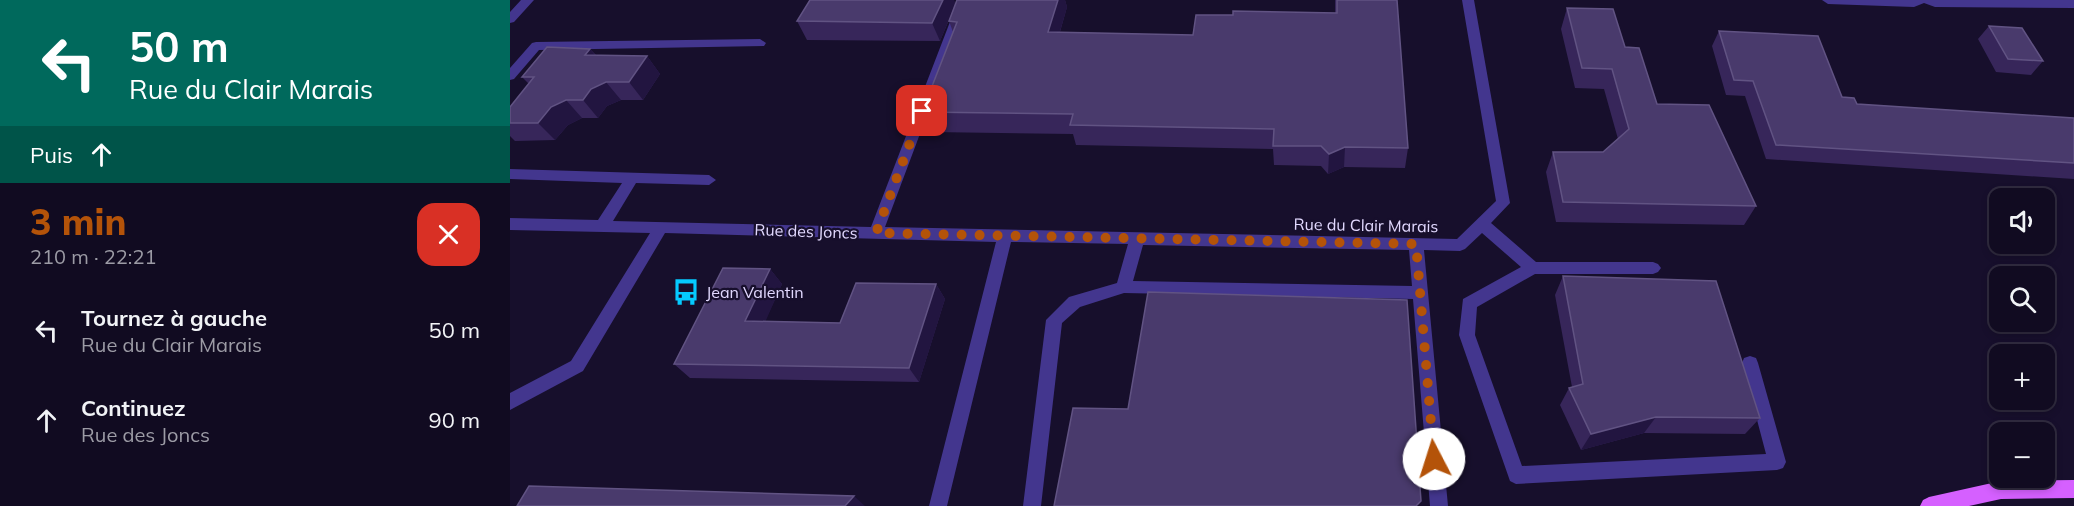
<!DOCTYPE html>
<html lang="fr">
<head>
<meta charset="utf-8">
<style>
	:root { --surface:#110b21; --page:#1a142a; --text:#f1f3f6; --muted:#9c9ba5; --line:#302b3f; --accent:#b45309 }
	body { margin:0; font-family:Mulish,sans-serif; background:var(--page); color:var(--text); height:100vh; display:flex; flex-direction:column; font-size:22px; white-space:nowrap }
	* { box-sizing:border-box; margin:0 }
	p { font-size:20px; color:var(--muted) }
	.icon { flex:none; width:33px; height:33px; fill:none; stroke:currentColor; stroke-width:2; stroke-linecap:round; stroke-linejoin:round }
	.map { position:relative; flex:1; overflow:hidden }
	.panel { display:flex; flex-direction:column; background:var(--surface); width:510px }
	.panel>* { flex:none }
	.guide { background:#00695c; color:#fff; overflow:hidden }
	.fabs { position:absolute; left:1479px; top:188px; display:grid; gap:12px }
	.fabs a { display:grid; place-items:center; width:66px; height:66px; border-radius:12px; background:var(--surface); box-shadow:0 3px 9px #0003,0 0 0 2px var(--line); font-size:30px }
	.pin { position:absolute; display:grid; place-items:center; width:51px; height:51px; color:#fff; margin:-26px; border-radius:12px; box-shadow:0 3px 9px #0006 }
	.me { position:absolute; width:66px; margin:-33px; rotate:355deg; stroke-linejoin:round; filter:drop-shadow(0 0 4px #0008) }
	.turn { display:flex; align-items:center; gap:21px; height:126px; padding:0 30px; font-size:27px }
	.turn .icon { width:78px; height:78px; stroke-width:2.5 }
	.turn b { display:block; font-size:42px; line-height:51px }
	.then { display:flex; align-items:center; height:57px; padding:0 30px; background:#0003; gap:12px; font-size:22px }
	.round { display:grid; place-items:center; flex:none; width:63px; height:63px; border-radius:18px; background:var(--page) }
	.summary { display:flex; align-items:center; justify-content:space-between; height:102px; padding:0 30px }
	h1 { font-size:36px; font-weight:800; line-height:45px; color:var(--accent) }
	ul { padding:0; list-style:none }
	li { display:flex; align-items:center; gap:18px; height:90px; padding:0 30px }
	li div { flex:1 }
	li b { display:block; font-size:22px }
	li em { font-style:normal }
	main { display:flex; flex:1; min-height:0 }
	.map>svg:first-child { display:block }
	.lines { fill:none; stroke-linecap:round; stroke-linejoin:round }
	.minor { fill:#43368e; fill-rule:evenodd }
	.major { fill:#d560ff; fill-rule:evenodd }
	.wall { fill:#37265a }
	.shaded-wall { fill:#221540 }
	.building { fill:#493a6c; stroke:#615383; stroke-width:1.5 }
	.route { stroke:#b45309; stroke-width:10; stroke-dasharray:0 18 }
	.labels { text-anchor:middle; stroke-width:4.5; stroke-linejoin:round; paint-order:stroke }
	.street-label { font-size:16px; fill:#e2d9ff; stroke:#170f2c }
	.poi-label { font-size:16px; fill:#e2d9ff; stroke:#170f2c; text-anchor:start }
</style>
</head>
<body>
<main>
<section class="panel">
<div class="guide">
<div class="turn"><svg class="icon" aria-label="left" viewBox="0 0 24 24"><path d="M17 20v-9H6M10 6l-5 5 5 5"/></svg><div><b>50 m</b>Rue du Clair Marais</div></div>
<div class="then">Puis<svg class="icon" aria-label="ahead" viewBox="0 0 24 24"><path d="M12 20V5M6 11l6-6 6 6"/></svg></div>
</div>
<div class="summary"><div><h1>3 min</h1><p>210 m · 22:21</p></div><a class="round" style="background:#d93025;color:#fff"><svg class="icon" aria-label="close" viewBox="0 0 24 24"><path d="M6 6l12 12M18 6L6 18"/></svg></a></div>
<ul>
<li><svg class="icon" aria-label="left" viewBox="0 0 24 24"><path d="M17 20v-9H6M10 6l-5 5 5 5"/></svg><div><b>Tournez à gauche</b><p>Rue du Clair Marais</p></div><em>50 m</em></li>
<li><svg class="icon" aria-label="ahead" viewBox="0 0 24 24"><path d="M12 20V5M6 11l6-6 6 6"/></svg><div><b>Continuez</b><p>Rue des Joncs</p></div><em>90 m</em></li>
</ul>
</section>
<div class="map">
<svg width="1564" height="506" viewBox="0 0 1564 506">
	<rect width="100%" height="100%" fill="#170f2c"/>
	<g class="lines">
		<path class="minor" d="M11 0H24L4 22 0 23V12Z
			M952 0H964L1000 203 981 223 1026 262H1143L1148 264 1151 268 1148 272 1143 274H1025L967 307 965 335 1012 466 1256 454 1232 363 1234 358 1240 356 1246 358 1248 363 1276 462 1273 468 1267 470 1006 484 1000 481 949 335 953 299 1011 267 972 233 955 249 950 251 914 250 938 506H920L903 299 614 293 570 307 552 323 531 506H513L536 320 559 297 607 283 618 244 501 242 437 506H419L486 242 155 233 73 371 0 410V393L61 361 140 233 0 230V218L88 220 112 183 0 179V169L199 175 206 180 199 185 126 183 103 221 361 227 443 14 449 10 455 14 375 227 947 239 986 201ZM633 245 899 250 902 286 623 281Z
			M1312 0H1564V8L1425 7 1414 3 1404 7 1318 4Z
			M250 39 256 43 254 46 29 50 4 79 0 80V68L22 43 26 42Z"/>
		<path class="major" d="M1564 480V498L1491 499 1459 506H1410L1413 500 1419 497 1491 481Z"/>
	</g>
	<path class="wall" d="M444 0 445 5 447 0H555L557 7 550 32 683 35 723 15 825 13V0H887L898 148 895 168 834 167 818 174 811 166 764 165 763 149 566 145 563 134 421 132 412 112 443 32 439 21 445 6 430 41 297 40 287 21Z
		M1057 8 1115 47 1147 104 1246 206 1234 225 1046 222 1036 172 1043 152H1093L1108 139 1094 89 1065 88 1051 29Z
		M1479 26 1533 61 1521 75 1486 72 1468 39Z
		M1209 31 1347 104 1564 118V179L1256 159 1235 96 1216 95 1202 46Z
		M80 49 86 55 137 56 150 74 133 100H111L97 106 88 118H72L58 125 45 140 5 141 0 136V107L19 84 12 77Z
		M260 269 272 284 255 321 330 323 426 284 435 299 409 382 180 378 164 364Z
		M1053 276 1250 418 1235 434 1134 433 1071 450 1050 405 1059 388 1062 387 1045 295Z"/>
	<path class="shaded-wall" d="M433 0H444L445 5 430 41 422 23Z
		M548 0H555L557 7 544 52 538 32Z
		M80 49 95 67 75 55Z
		M137 56 150 74 133 100 119 82Z
		M96 82 111 100 97 106 88 118 73 100 81 89Z
		M56 100 72 118 58 125 45 140 28 123 41 107Z
		M835 147 834 167 818 174 819 154Z
		M260 269 272 284 249 336 235 321Z
		M426 284 435 299 409 382 399 368Z
		M1146 417 1134 433 1071 450 1081 434Z
		M344 496 355 506H335Z"/>
	<path class="building" d="M300 0H433L422 23 287 21Z
		M447 0H548L538 32 683 35 686 15H723V11L827 13V0H887L898 148 835 147 819 154 811 146H763L764 129 560 125 563 114 412 112 447 22 439 21Z
		M1057 8 1103 9 1115 47 1129 48 1147 104 1199 105 1246 206 1053 202 1043 152H1093L1119 129 1102 69 1072 68Z
		M1479 26 1512 28 1533 61 1498 59Z
		M1209 31 1308 36 1332 97 1344 98 1347 104 1564 118V163L1266 145 1243 81 1224 80Z
		M37 47 80 49 75 55 137 56 119 82H96L81 89 73 100H56L41 107 28 123H0V107L24 77H12Z
		M213 268 260 269 235 321 330 323 346 283 426 284 399 368 164 364Z
		M1053 276 1206 281 1250 418 1146 417 1081 434 1059 388 1073 384Z
		M638 292 897 300 911 501 906 506H544L563 408 618 409Z
		M19 486 344 496 335 506H7Z"/>
	<g class="lines">
		<path class="route" d="M412 111 366 233 906 244 924 459"/>
	</g>
	<defs>
		<symbol id="bus-bare" viewBox="-9 -9 18 18"><path d="M-5-6H5V4H4V6H2V4H-2V6H-4V4H-5ZM-3.5-4V0h7V-4ZM-3.5 1.2v1.5H-2V1.2ZM2 1.2v1.5H3.5V1.2Z" fill="#05caff" stroke="#170f2c" stroke-width="2.5" paint-order="stroke"/></symbol>
	</defs>
	<g fill-rule="evenodd">
		<use href="#bus-bare" x="157" y="273" width="38" height="38"/>
	</g>
	<g class="labels">
		<g class="street-label">
			<text transform="translate(856 225) rotate(1)" y="6">Rue du Clair Marais</text>
			<text transform="translate(296 231) rotate(2)" y="6">Rue des Joncs</text>
		</g>
		<g class="poi-label">
			<text x="196" y="298">Jean Valentin</text>
		</g>
	</g>
</svg>
<div class="fabs">
<a><svg class="icon" aria-label="sound" viewBox="0 0 24 24"><path d="M4 9h4l5-4v14l-5-4H4zM17 9q2 3 0 6"/></svg></a>
<a><svg class="icon" aria-label="search" viewBox="0 0 24 24"><circle cx="10" cy="10" r="6"/><path d="M15 15l6 6"/></svg></a>
<a>+</a>
<a>−</a>
</div>
<div class="pin" style="left:412px;top:111px;background:#d93025"><svg class="icon" aria-label="arrive" viewBox="0 0 24 24"><path d="M6 21V4h12l-3 4 3 4H6"/></svg></div>
<svg class="me" style="left:924px;top:459px" viewBox="-20 -20 40 40"><circle r="19" fill="#fff"/><path d="M0-13L10 11 0 6-10 11z" fill="#b45309"/></svg>
</div>
</main>
</body>
</html>
